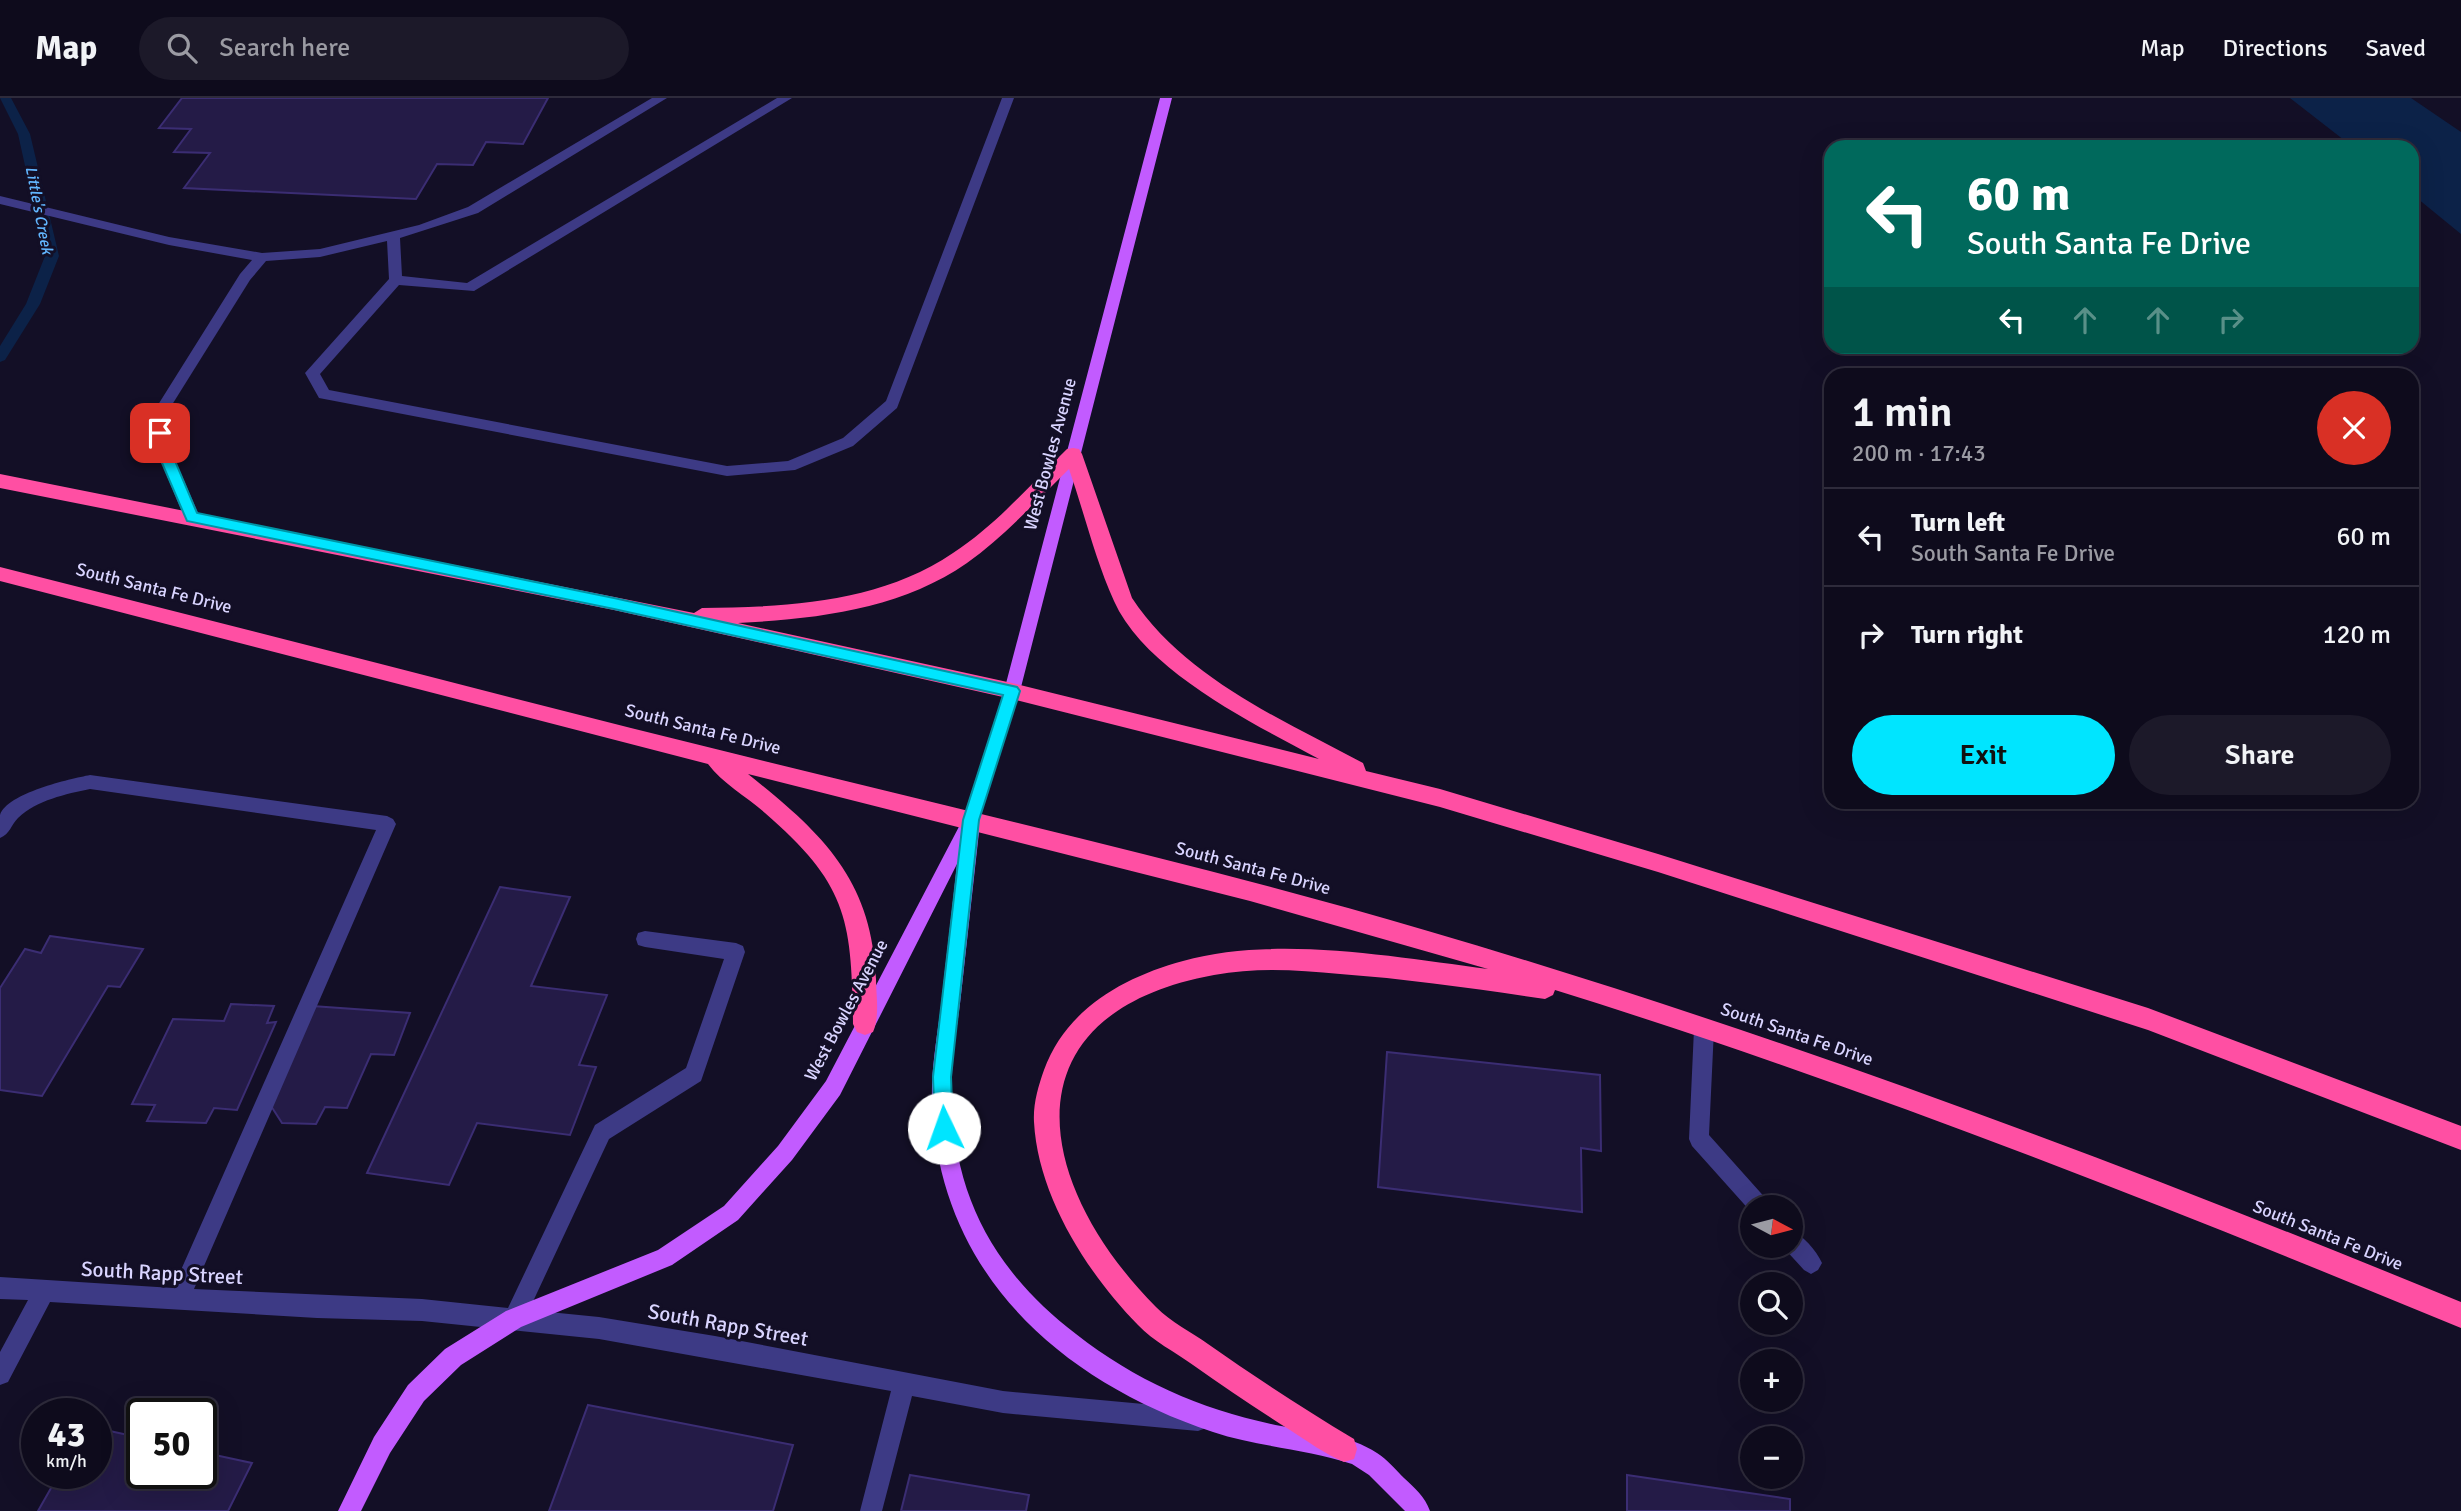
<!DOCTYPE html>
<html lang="en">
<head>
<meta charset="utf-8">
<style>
	:root { --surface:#0e0b1c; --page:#1c1929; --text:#f1f3f6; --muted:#9b9ba3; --line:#2e2b3b; --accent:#00e5ff }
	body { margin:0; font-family:Signika,sans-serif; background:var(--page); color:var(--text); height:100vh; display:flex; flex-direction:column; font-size:26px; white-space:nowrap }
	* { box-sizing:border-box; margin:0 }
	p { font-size:23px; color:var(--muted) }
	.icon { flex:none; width:38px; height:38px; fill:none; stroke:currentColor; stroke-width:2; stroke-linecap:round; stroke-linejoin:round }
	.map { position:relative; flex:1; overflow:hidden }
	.side { position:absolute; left:1824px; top:270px; width:595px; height:441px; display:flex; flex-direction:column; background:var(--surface); border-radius:21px; box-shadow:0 7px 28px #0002,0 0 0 2px var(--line) }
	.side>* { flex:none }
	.guide { position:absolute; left:1824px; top:42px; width:595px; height:214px; border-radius:21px; box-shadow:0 7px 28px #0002,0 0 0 2px var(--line); background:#00695c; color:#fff; overflow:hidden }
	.needle { width:46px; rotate:97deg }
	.controls { position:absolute; left:1740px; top:1097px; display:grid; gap:14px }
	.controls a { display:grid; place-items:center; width:63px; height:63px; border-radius:50%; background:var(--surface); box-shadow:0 7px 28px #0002,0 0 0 2px var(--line); font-size:35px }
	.speed { position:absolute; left:21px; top:1300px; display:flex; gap:14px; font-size:35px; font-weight:700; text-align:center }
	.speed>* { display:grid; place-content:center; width:91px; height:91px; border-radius:50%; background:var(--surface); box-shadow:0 7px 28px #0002,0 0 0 2px var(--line); line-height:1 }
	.speed small { font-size:18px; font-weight:400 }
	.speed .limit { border:4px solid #111; border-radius:10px; background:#fff; color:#111 }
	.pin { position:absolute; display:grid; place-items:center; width:60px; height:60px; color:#fff; margin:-30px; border-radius:14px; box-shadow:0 4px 10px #0006 }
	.me { position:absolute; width:77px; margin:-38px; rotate:357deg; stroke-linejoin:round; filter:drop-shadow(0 0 5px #0008) }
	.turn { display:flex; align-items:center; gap:24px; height:147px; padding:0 28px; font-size:32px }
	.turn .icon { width:91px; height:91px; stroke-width:2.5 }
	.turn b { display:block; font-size:49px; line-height:60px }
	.lanes { display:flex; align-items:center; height:66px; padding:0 28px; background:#0003; justify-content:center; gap:35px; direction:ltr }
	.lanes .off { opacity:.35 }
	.round { display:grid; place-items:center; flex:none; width:74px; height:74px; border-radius:37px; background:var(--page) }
	.overview { display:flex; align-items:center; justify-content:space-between; height:119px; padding:0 28px }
	h1 { font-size:42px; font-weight:600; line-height:52px }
	.cta { display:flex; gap:14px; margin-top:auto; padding:14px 28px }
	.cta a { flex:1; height:80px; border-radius:42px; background:var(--accent); color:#111; font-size:28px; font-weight:600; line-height:80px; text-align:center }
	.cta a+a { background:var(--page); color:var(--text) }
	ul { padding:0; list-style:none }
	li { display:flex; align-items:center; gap:21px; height:98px; padding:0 28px; border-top:2px solid var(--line) }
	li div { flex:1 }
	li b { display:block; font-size:26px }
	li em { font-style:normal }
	header { display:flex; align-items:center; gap:42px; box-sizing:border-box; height:98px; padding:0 35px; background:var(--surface); border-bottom:2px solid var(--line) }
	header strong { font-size:33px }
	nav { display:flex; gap:38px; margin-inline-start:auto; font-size:24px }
	.search { width:490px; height:63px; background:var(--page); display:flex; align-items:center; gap:18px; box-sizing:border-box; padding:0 24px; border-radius:38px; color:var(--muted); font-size:26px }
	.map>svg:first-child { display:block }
	.water { fill:#0c2248 }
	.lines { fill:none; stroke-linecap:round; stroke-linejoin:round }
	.stream { fill:#0c2248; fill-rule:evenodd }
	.building { fill:#241b47; stroke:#3b2d73; stroke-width:2 }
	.minor { fill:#3d3a85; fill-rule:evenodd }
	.major { fill:#c25bff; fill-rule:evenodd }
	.highway { fill:#ff4fa3; fill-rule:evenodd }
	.route { fill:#00e5ff; stroke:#0095a6; stroke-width:2 }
	.labels { text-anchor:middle; stroke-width:6; stroke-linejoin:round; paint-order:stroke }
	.far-water-label { font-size:16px; font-style:italic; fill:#62b6ff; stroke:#130f26 }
	.street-label { font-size:18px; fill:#d9d4ff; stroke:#130f26 }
	.near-street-label { font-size:21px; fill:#d9d4ff; stroke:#130f26 }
</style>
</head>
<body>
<header>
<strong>Map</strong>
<div class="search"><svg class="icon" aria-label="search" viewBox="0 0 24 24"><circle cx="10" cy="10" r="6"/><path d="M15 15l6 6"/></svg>Search here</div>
<nav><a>Map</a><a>Directions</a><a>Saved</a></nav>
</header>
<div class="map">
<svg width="2461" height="1413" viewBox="0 0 2461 1413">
	<rect width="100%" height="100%" fill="#130f26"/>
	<path class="water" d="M2290 0H2411L2461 34V136L2412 96V49H2353Z"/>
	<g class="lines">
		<path class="stream" d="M0 0H11L30 36 59 158 40 206 5 262 0 264V248L26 206 45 158 18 36Z"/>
	</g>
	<path class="building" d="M182 0H548L523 46 486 44 473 67 437 66 416 101 184 90 210 55 174 54 191 31 159 30Z
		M500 789 570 799 531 888 607 897 579 967 596 969 570 1037 477 1025 449 1087 367 1075Z
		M50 838 143 851 120 889 108 888 42 998 0 992V890L25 851 41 855Z
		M231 906 274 908 267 925 276 924 237 1012 214 1010 206 1025 147 1023 155 1007 132 1006 173 921 224 923Z
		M312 908 410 915 394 957 371 956 347 1010 325 1009 316 1026 282 1025 271 1008Z
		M1387 954 1600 977 1601 1053 1581 1050 1582 1114 1378 1089Z
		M588 1307 793 1347 773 1413H549Z
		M96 1330 142 1340V1376H201V1354L252 1365 228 1413H38L59 1376H96Z
		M910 1377 1029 1397 1026 1413H901Z
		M1627 1377 1790 1401V1413H1627Z"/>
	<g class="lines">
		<path class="minor" d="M652 0H667L478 115 400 140 402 178 467 185 777 0H792L474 193 399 187 320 276 329 292 727 368 788 363 843 340 886 303 1002 0H1014L897 310 853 348 795 372 727 378 319 300 305 275 389 181 387 143 320 159 266 163 250 182 165 318 167 344 200 419 192 425 184 419 153 344 151 318 240 176 252 162 169 147 0 106V98L169 139 262 155 320 151 419 127 468 109Z
			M90 677 387 718 393 721 396 726 194 1191 422 1201 508 1210 595 1027 686 970 724 861 645 849 638 847 636 841 638 835 645 833 736 845 743 848 745 854 701 983 609 1041 529 1212 599 1219 715 1238 1003 1293 1198 1311 1206 1314 1209 1322 1206 1330 1198 1333 1003 1315 912 1298 882 1413H860L891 1293 599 1241 422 1223 317 1220 50 1204 8 1284 0 1287V1254L28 1202 0 1201V1179L173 1190 376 732 90 691C66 696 37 702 18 720 11 727 10 736 0 740 0 733 0 723 0 717 7 695 70 681 90 677Z
			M1704 922 1711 925 1714 931 1709 1037 1768 1103 1771 1110H1752V1115L1692 1048 1689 1041 1694 931 1697 925Z
			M1790 1132C1803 1137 1816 1152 1822 1165L1818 1172 1811 1176 1804 1172 1783 1149 1790 1148Z"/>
		<path class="major" d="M1160 0H1172L1020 593 976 729 979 734C973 788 967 843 961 897 958 925 952 953 952 981 949 1090 990 1170 1076 1236 1137 1284 1205 1313 1281 1328 1313 1334 1350 1337 1377 1355 1388 1362 1396 1372 1404 1380 1415 1390 1425 1399 1430 1413H1405L1369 1377 1352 1366C1307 1351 1258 1349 1213 1334 1058 1282 938 1174 932 1003 931 971 937 939 941 908 946 861 952 814 957 766L840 997 792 1062 738 1122 672 1167 521 1229 461 1267 424 1303 390 1355 361 1413H338L374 1339 408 1287 445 1251 506 1213 658 1152 724 1108 778 1048 826 983 963 721 1004 593Z"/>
		<path class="highway" d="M1073 350 1079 351 1082 356 1132 500C1185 580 1281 621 1363 665L1366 673 1440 691 1658 756 2148 910 2461 1028V1052L2148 932 1658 774 1440 709 1012 601 614 512 0 390V376L694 515 702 510C788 509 879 505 953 455 996 427 1030 387 1067 351ZM1069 371C1084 414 1095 461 1114 503 1145 573 1254 626 1319 661L1012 585 738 525C817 521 901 511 967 465 1005 438 1036 403 1069 371Z
			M0 469C251 532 501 598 752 660 977 716 1204 767 1428 833 1779 936 2122 1065 2461 1204V1230C2163 1107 1863 988 1555 892L1553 897 1545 901C1477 891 1409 881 1340 876 1298 872 1256 869 1214 877 1002 916 1034 1086 1156 1209 1171 1224 1191 1234 1208 1246 1255 1279 1304 1311 1354 1341L1357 1351 1354 1361 1344 1364C1325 1356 1307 1343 1290 1332 1257 1311 1225 1290 1193 1267 1175 1254 1153 1243 1138 1227 1087 1175 1038 1098 1034 1024 1033 1006 1038 989 1044 972 1066 911 1124 879 1183 863 1276 837 1393 859 1488 871L1250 803 748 676C822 735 872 781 876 881 876 897 880 918 873 934L865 937 857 934 853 926C852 821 847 786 765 715 747 699 722 685 708 666L0 483Z"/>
	</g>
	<path class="route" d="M160 331 166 335 167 344 197 415 614 500 1017 589 1020 593 979 722 951 979 953 1030 950 1036 944 1039 938 1036 935 1030 933 979 963 722 1003 597 614 511 187 423 153 344V335Z"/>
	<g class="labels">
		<g class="far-water-label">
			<text transform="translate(40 112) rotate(79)" y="6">Little's Creek</text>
		</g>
		<g class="street-label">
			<text transform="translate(1050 356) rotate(-75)" y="6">West Bowles Avenue</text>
			<text transform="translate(154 490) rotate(14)" y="6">South Santa Fe Drive</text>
			<text transform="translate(703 631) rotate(14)" y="6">South Santa Fe Drive</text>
			<text transform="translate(1253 770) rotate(15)" y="6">South Santa Fe Drive</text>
			<text transform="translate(846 912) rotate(-62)" y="6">West Bowles Avenue</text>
			<text transform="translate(1797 936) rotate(19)" y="6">South Santa Fe Drive</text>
			<text transform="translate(2328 1137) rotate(22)" y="6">South Santa Fe Drive</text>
		</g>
		<g class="near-street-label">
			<text transform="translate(162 1175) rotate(3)" y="7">South Rapp Street</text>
			<text transform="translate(728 1227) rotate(10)" y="7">South Rapp Street</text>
		</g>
	</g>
</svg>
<div class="controls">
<a><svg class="needle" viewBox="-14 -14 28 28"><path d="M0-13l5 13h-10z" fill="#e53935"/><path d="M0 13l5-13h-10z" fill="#9b9ba3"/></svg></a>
<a><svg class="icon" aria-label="search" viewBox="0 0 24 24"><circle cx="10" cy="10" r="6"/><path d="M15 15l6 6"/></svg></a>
<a>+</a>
<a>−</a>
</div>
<div class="speed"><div>43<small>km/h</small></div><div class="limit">50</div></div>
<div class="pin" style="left:160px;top:335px;background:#d93025"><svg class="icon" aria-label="arrive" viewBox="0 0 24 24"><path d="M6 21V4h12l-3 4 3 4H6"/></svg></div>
<svg class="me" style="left:944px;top:1030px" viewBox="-20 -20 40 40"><circle r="19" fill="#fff"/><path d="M0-13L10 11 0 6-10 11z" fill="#00e5ff"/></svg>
<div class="guide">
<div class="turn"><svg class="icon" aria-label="left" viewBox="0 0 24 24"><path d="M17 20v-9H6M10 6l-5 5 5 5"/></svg><div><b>60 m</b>South Santa Fe Drive</div></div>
<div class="lanes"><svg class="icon" aria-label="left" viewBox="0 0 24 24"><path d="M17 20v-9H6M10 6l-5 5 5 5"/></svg><svg class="icon off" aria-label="ahead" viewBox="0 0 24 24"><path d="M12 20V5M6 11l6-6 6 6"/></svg><svg class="icon off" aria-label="ahead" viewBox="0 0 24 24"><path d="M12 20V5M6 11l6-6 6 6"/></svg><svg class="icon off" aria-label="right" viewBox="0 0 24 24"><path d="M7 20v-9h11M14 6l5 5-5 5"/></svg></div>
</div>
<section class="side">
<div class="overview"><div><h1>1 min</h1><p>200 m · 17:43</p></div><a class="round" style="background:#d93025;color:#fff"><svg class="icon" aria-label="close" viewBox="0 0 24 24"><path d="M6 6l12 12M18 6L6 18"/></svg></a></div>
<ul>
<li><svg class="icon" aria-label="left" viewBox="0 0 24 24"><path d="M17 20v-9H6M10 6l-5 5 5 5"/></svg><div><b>Turn left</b><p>South Santa Fe Drive</p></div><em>60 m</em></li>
<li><svg class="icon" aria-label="right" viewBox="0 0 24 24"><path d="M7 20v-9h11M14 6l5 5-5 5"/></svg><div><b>Turn right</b></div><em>120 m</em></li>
</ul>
<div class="cta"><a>Exit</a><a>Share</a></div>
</section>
</div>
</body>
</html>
